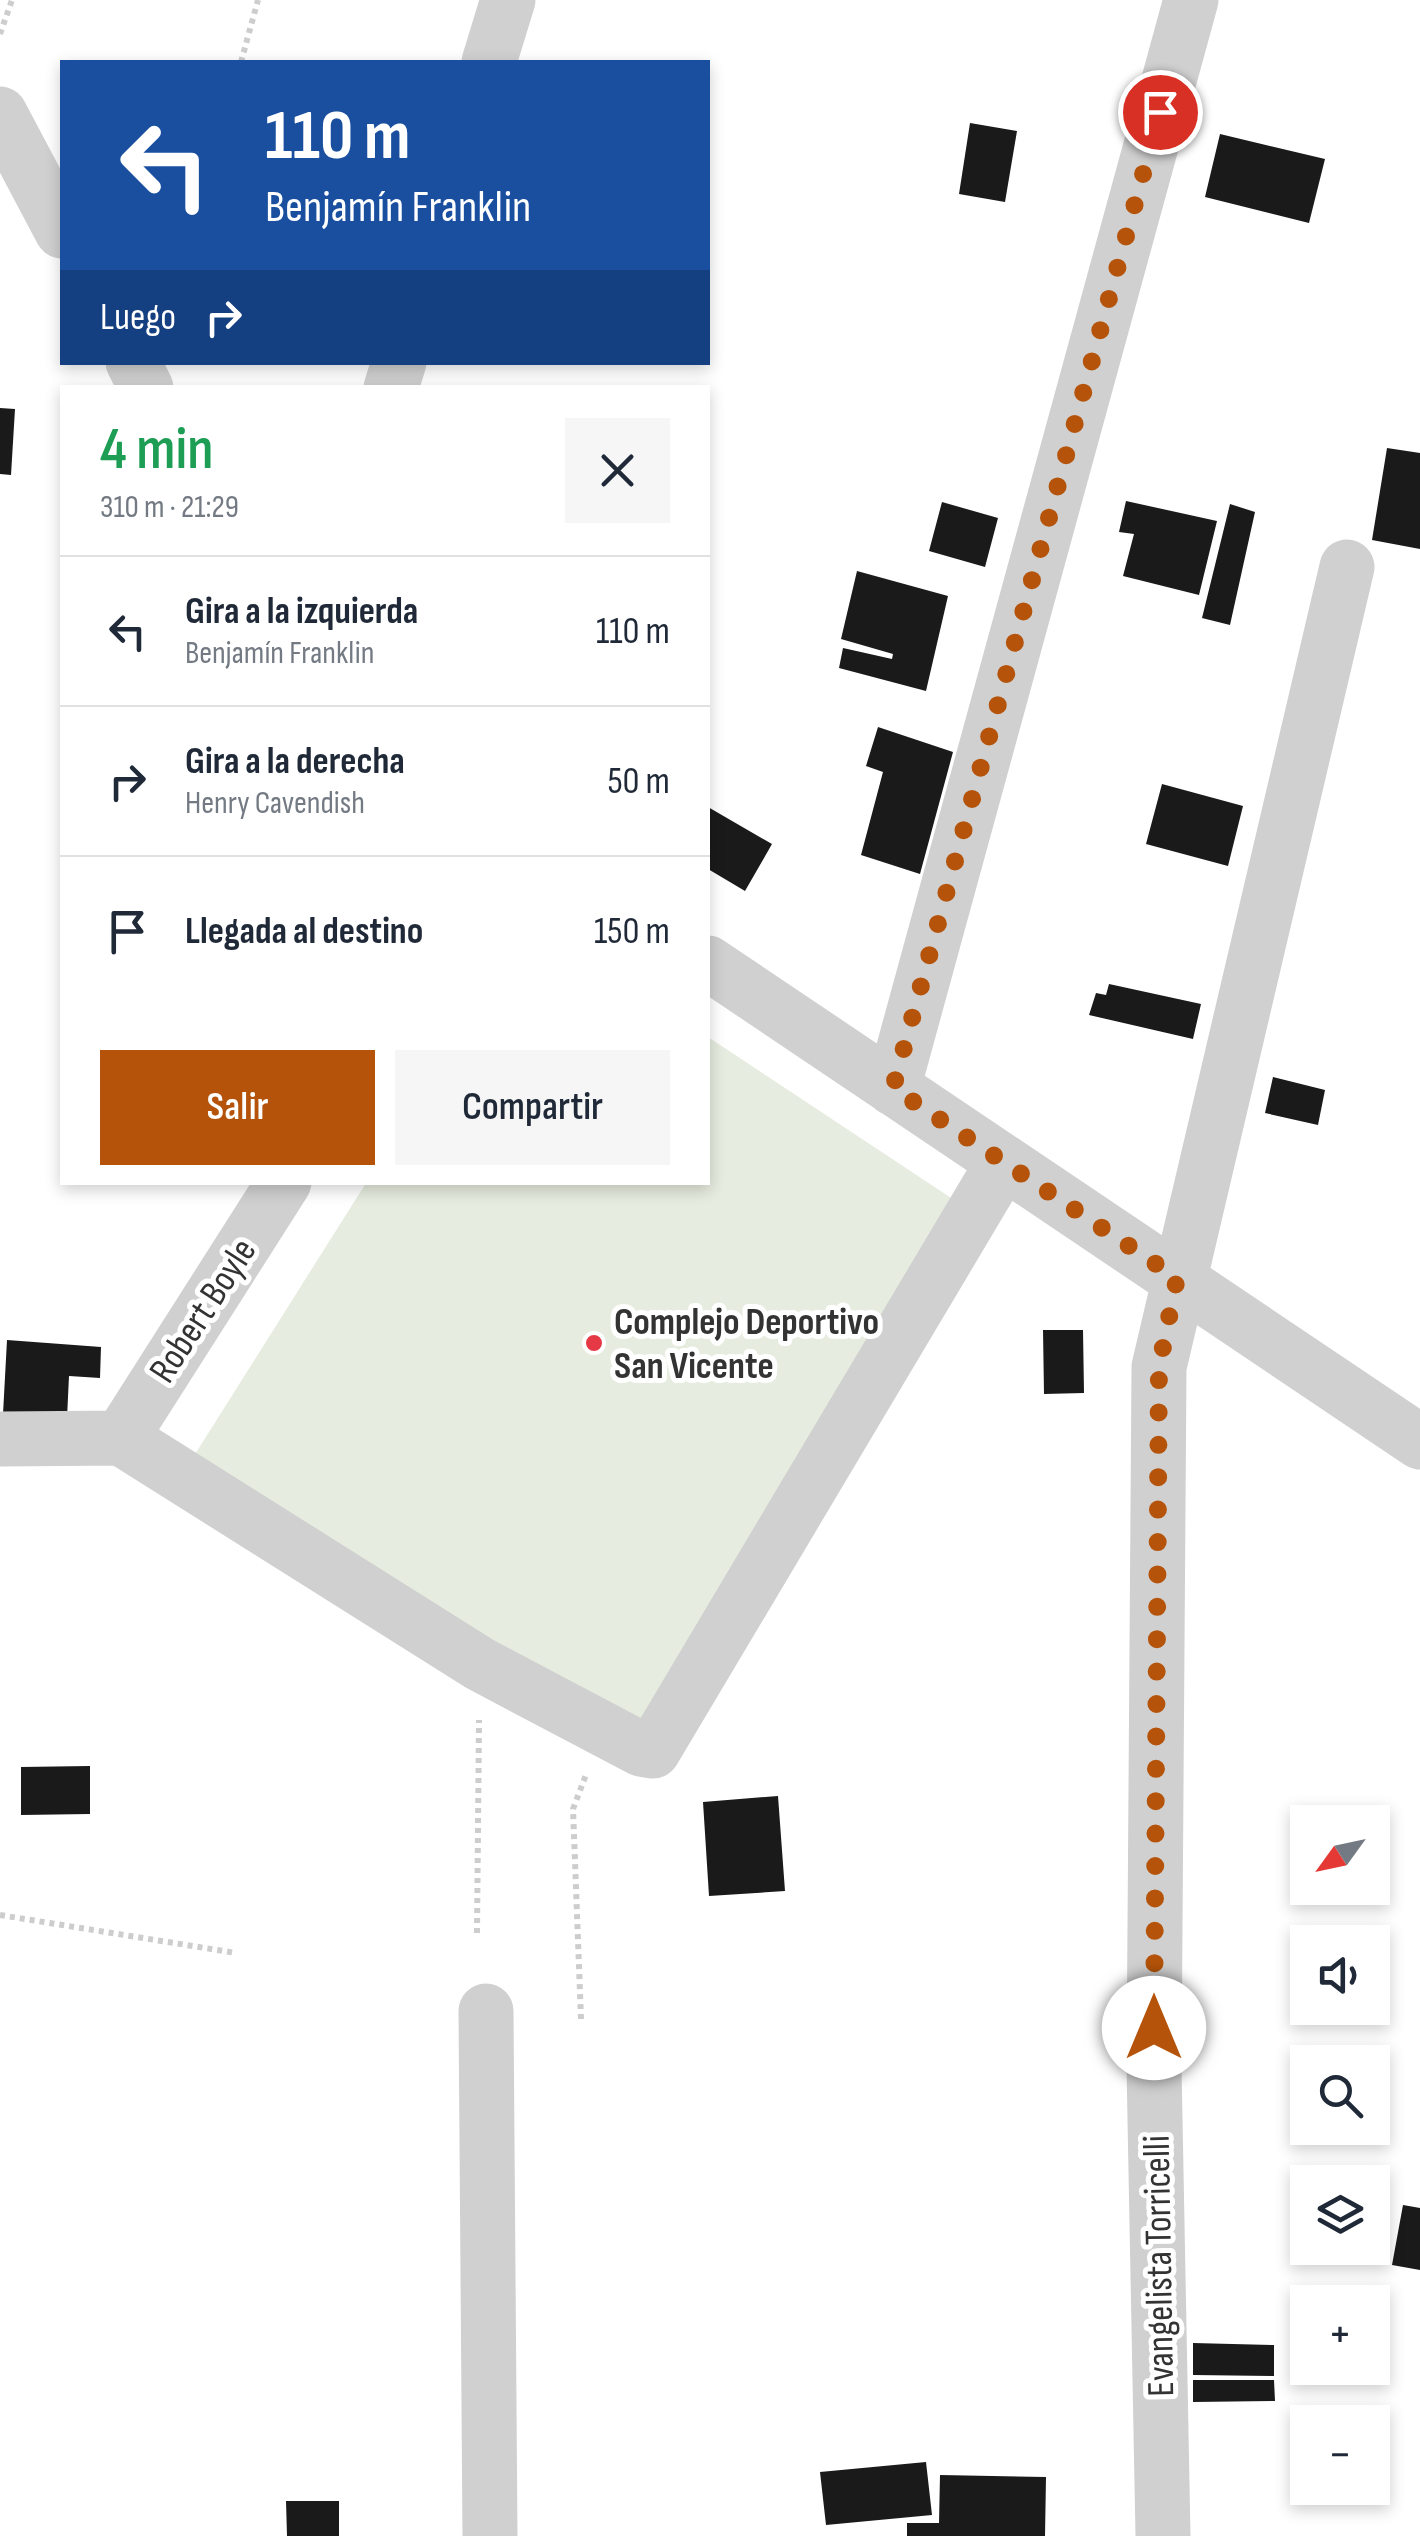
<!DOCTYPE html>
<html lang="es">
<head>
<meta charset="utf-8">
<style>
	:root { --surface:#fff; --page:#f6f6f7; --text:#1f2937; --muted:#747a83; --line:#e0e1e3; --accent:#b45309 }
	body { margin:0; font-family:"Sofia Sans Condensed",sans-serif; background:var(--page); color:var(--text); height:100vh; display:flex; flex-direction:column; font-size:38px; white-space:nowrap }
	* { box-sizing:border-box; margin:0 }
	p { font-size:32px; color:var(--muted) }
	.icon { flex:none; width:55px; height:55px; fill:none; stroke:currentColor; stroke-width:2; stroke-linecap:round; stroke-linejoin:round }
	.map { position:relative; flex:1; overflow:hidden }
	.drawer { position:absolute; left:60px; top:385px; width:650px; height:800px; display:flex; flex-direction:column; background:var(--surface); border-radius:0px; box-shadow:0 5px 15px #0003 }
	.drawer>* { flex:none }
	.banner { position:absolute; left:60px; top:60px; width:650px; height:305px; border-radius:0px; box-shadow:0 5px 15px #0003; background:#1a4fa0; color:#fff; overflow:hidden }
	.needle { width:65px; rotate:237deg }
	.fabs { position:absolute; left:1290px; top:1805px; display:grid; gap:20px }
	.fabs a { display:grid; place-items:center; width:100px; height:100px; border-radius:0px; background:var(--surface); box-shadow:0 5px 15px #0003; font-size:50px }
	.pin { position:absolute; display:grid; place-items:center; width:85px; height:85px; color:#fff; margin:-42px; border:5px solid #fff; border-radius:50%; box-shadow:0 2px 10px #0007 }
	.me { position:absolute; width:110px; margin:-55px; rotate:0deg; stroke-linejoin:round; filter:drop-shadow(0 0 8px #0008) }
	.turn { display:flex; align-items:center; gap:35px; height:210px; padding:0 40px; font-size:45px }
	.turn .icon { width:130px; height:130px; stroke-width:2.5 }
	.turn b { display:block; font-size:70px; line-height:85px }
	.then { display:flex; align-items:center; height:95px; padding:0 40px; background:#0003; gap:20px; font-size:38px }
	.round { display:grid; place-items:center; flex:none; width:105px; height:105px; border-radius:0px; background:var(--page) }
	.head { display:flex; align-items:center; justify-content:space-between; height:170px; padding:0 40px }
	h1 { font-size:60px; font-weight:600; line-height:75px; color:#1e9e55 }
	.button { display:flex; gap:20px; margin-top:auto; padding:20px 40px }
	.button a { flex:1; height:115px; border-radius:0px; background:var(--accent); color:#fff; font-size:40px; font-weight:600; line-height:115px; text-align:center }
	.button a+a { background:var(--page); color:var(--text) }
	ul { padding:0; list-style:none }
	li { display:flex; align-items:center; gap:30px; height:150px; padding:0 40px; border-top:2px solid var(--line) }
	li div { flex:1 }
	li b { display:block; font-size:38px }
	li em { font-style:normal }
	.map>svg:first-child { display:block }
	.green { fill:#e6ecdf }
	.building { fill:#1a1a1a }
	.lines { fill:none; stroke-linecap:round; stroke-linejoin:round }
	.path { stroke:#cdcdcd; stroke-width:6; stroke-dasharray:5 5; stroke-linecap:butt }
	.minor { stroke:#d0d0d0; stroke-width:55 }
	.route { stroke:#b45309; stroke-width:18; stroke-dasharray:0 32.4 }
	.poi-dot { fill:#e63946; stroke:#fff; stroke-width:4 }
	.labels { text-anchor:middle; stroke-width:10; stroke-linejoin:round; paint-order:stroke }
	.street-label { font-size:38px; fill:#333; stroke:#fff }
	.poi-label { font-size:38px; font-weight:bold; fill:#333; stroke:#fff; text-anchor:start }
</style>
</head>
<body>
<div class="map">
<svg width="1420" height="2536" viewBox="0 0 1420 2536">
	<rect width="100%" height="100%" fill="#fff"/>
	<path class="green" d="M708 1037 995 1227 665 1758 192 1459 366 1183 708 1182Z"/>
	<path class="building" d="M970 123 1017 131 1005 202 959 194Z
		M1220 134 1325 159 1309 223 1205 197Z
		M0 408 15 409 11 475 0 474Z
		M1387 448 1420 453V549L1372 540Z
		M1126 501 1217 521 1199 595 1123 576 1134 534 1119 532Z
		M942 502 998 518 985 567 929 551Z
		M1230 504 1255 512 1230 625 1202 618Z
		M857 571 948 596 926 691 839 668 843 648 892 659 893 654 841 639Z
		M878 727 953 752 920 874 861 855 883 772 866 766Z
		M1162 784 1243 806 1228 866 1146 844Z
		M708 807 772 844 745 891 708 869Z
		M1109 984 1201 1004 1193 1039 1089 1015 1096 993 1106 995Z
		M1273 1077 1325 1090 1318 1125 1265 1113Z
		M1043 1330H1083L1084 1393 1044 1394Z
		M7 1340 101 1347 100 1378 69 1376 67 1418 3 1414Z
		M90 1766V1814L21 1815V1767Z
		M778 1796 785 1891 709 1896 703 1802Z
		M1403 2205 1420 2208V2270L1392 2265Z
		M1193 2343 1274 2345V2376L1193 2375Z
		M1193 2380H1274L1275 2401 1193 2402Z
		M926 2462 932 2515 826 2525 820 2472Z
		M940 2475 1046 2477 1045 2536H907V2523H939Z
		M286 2501H339V2536H287Z"/>
	<g class="lines">
		<path class="path" d="M0 34 12 0
			M241 62 258 0
			M0 1915 236 1953
			M477 1933 479 1720
			M581 2019 573 1809 587 1772"/>
		<path class="minor" d="M489 62 508 0
			M0 114 62 231
			M133 362 146 388
			M391 388 399 362
			M708 963 1420 1442
			M893 1088 1191 0
			M121 1438 480 1664 641 1749 653 1751 1003 1163
			M121 1438 284 1182
			M0 1439 121 1438
			M486 2011 490 2536
			M1163 2536 1154 2067 1159 1367 1347 567"/>
	</g>
	<g class="lines">
		<path class="route" d="M1154 2028 1159 1367 1177 1278 893 1088 1160 112"/>
	</g>
	<circle class="poi-dot" cx="594" cy="1343" r="10"/>
	<g class="labels">
		<g class="street-label">
			<text transform="translate(202 1310) rotate(-57)" y="13">Robert Boyle</text>
			<text transform="translate(1158 2266) rotate(-91)" y="13">Evangelista Torricelli</text>
		</g>
		<g class="poi-label">
			<text x="614" y="1334">Complejo Deportivo<tspan x="614" dy="44">San Vicente</tspan></text>
		</g>
	</g>
</svg>
<div class="fabs">
<a><svg class="needle" viewBox="-14 -14 28 28"><path d="M0-13l5 13h-10z" fill="#e53935"/><path d="M0 13l5-13h-10z" fill="#747a83"/></svg></a>
<a><svg class="icon" aria-label="sound" viewBox="0 0 24 24"><path d="M4 9h4l5-4v14l-5-4H4zM17 9q2 3 0 6"/></svg></a>
<a><svg class="icon" aria-label="search" viewBox="0 0 24 24"><circle cx="10" cy="10" r="6"/><path d="M15 15l6 6"/></svg></a>
<a><svg class="icon" aria-label="layers" viewBox="0 0 24 24"><path d="M12 4l9 5-9 5-9-5zM3 14l9 5 9-5"/></svg></a>
<a>+</a>
<a>−</a>
</div>
<div class="pin" style="left:1160px;top:112px;background:#d93025"><svg class="icon" aria-label="arrive" viewBox="0 0 24 24"><path d="M6 21V4h12l-3 4 3 4H6"/></svg></div>
<svg class="me" style="left:1154px;top:2028px" viewBox="-20 -20 40 40"><circle r="19" fill="#fff"/><path d="M0-13L10 11 0 6-10 11z" fill="#b45309"/></svg>
<div class="banner">
<div class="turn"><svg class="icon" aria-label="left" viewBox="0 0 24 24"><path d="M17 20v-9H6M10 6l-5 5 5 5"/></svg><div><b>110 m</b>Benjamín Franklin</div></div>
<div class="then">Luego<svg class="icon" aria-label="right" viewBox="0 0 24 24"><path d="M7 20v-9h11M14 6l5 5-5 5"/></svg></div>
</div>
<section class="drawer">
<div class="head"><div><h1>4 min</h1><p>310 m · 21:29</p></div><a class="round"><svg class="icon" aria-label="close" viewBox="0 0 24 24"><path d="M6 6l12 12M18 6L6 18"/></svg></a></div>
<ul>
<li><svg class="icon" aria-label="left" viewBox="0 0 24 24"><path d="M17 20v-9H6M10 6l-5 5 5 5"/></svg><div><b>Gira a la izquierda</b><p>Benjamín Franklin</p></div><em>110 m</em></li>
<li><svg class="icon" aria-label="right" viewBox="0 0 24 24"><path d="M7 20v-9h11M14 6l5 5-5 5"/></svg><div><b>Gira a la derecha</b><p>Henry Cavendish</p></div><em>50 m</em></li>
<li><svg class="icon" aria-label="arrive" viewBox="0 0 24 24"><path d="M6 21V4h12l-3 4 3 4H6"/></svg><div><b>Llegada al destino</b></div><em>150 m</em></li>
</ul>
<div class="button"><a>Salir</a><a>Compartir</a></div>
</section>
</div>
</body>
</html>
